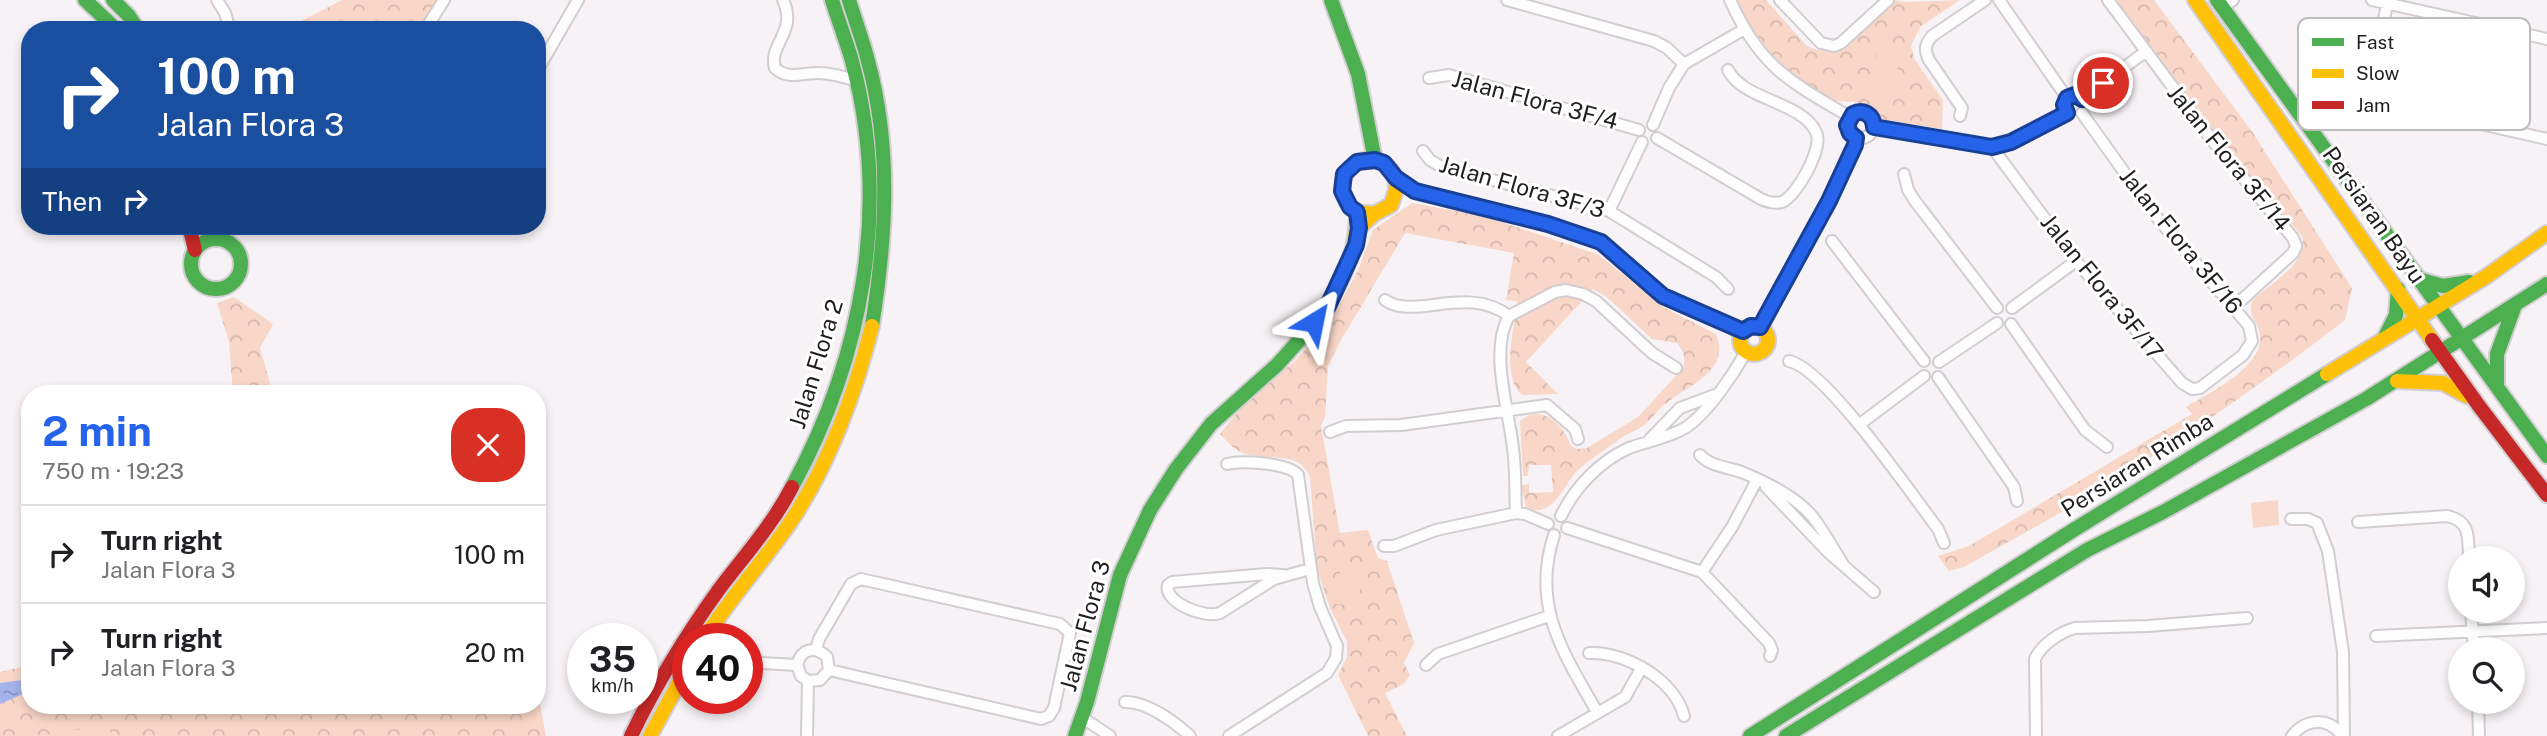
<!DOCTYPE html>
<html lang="en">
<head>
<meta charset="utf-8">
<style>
	:root { --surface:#fff; --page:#f2f2f2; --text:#202124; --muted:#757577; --line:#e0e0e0; --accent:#2563eb }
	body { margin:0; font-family:"Public Sans",sans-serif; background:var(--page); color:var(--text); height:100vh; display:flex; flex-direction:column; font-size:26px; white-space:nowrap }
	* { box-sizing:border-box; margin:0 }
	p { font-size:23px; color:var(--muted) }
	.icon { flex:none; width:38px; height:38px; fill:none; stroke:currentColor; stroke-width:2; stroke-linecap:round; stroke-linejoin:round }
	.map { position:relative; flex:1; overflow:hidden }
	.drawer { position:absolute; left:21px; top:385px; width:525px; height:329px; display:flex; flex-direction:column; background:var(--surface); border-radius:28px; box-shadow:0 4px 10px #0003 }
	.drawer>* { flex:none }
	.top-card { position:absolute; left:21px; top:21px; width:525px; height:214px; border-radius:28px; box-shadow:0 4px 10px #0003; background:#1a4fa0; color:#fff; overflow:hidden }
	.buttons { position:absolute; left:2448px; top:546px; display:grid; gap:14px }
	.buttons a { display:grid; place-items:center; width:77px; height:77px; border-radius:50%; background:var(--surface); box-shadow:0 4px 10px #0003; font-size:35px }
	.speed { position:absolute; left:567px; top:623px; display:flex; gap:14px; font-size:35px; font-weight:700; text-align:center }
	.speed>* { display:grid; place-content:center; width:91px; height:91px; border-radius:50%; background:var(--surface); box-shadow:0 4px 10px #0003; line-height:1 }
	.speed small { font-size:18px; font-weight:400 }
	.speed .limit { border:10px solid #d22; background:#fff; color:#111 }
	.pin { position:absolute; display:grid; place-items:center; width:60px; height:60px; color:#fff; margin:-30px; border:4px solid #fff; border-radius:50%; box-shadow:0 2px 7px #0007 }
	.me { position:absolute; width:77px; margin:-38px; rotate:35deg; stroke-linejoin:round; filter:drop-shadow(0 0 5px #0008) }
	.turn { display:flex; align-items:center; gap:24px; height:147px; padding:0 21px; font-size:32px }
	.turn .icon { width:91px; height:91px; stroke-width:2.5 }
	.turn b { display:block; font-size:49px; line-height:60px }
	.then { display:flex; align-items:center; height:66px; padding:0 21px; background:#0003; gap:14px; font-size:26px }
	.round { display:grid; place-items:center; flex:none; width:74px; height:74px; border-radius:28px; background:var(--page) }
	.headline { display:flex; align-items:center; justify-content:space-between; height:119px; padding:0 21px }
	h1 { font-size:42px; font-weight:700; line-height:52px; color:var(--accent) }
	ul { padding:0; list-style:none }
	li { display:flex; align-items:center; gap:21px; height:98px; padding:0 21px; border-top:2px solid var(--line) }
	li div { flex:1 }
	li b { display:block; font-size:26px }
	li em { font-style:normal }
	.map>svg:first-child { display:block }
	.park { fill:url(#park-crowns) }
	.pitch { fill:#f9d7c8 }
	.water { fill:url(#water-ripples) }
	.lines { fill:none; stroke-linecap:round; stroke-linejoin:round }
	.street-casing { stroke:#d1cdd0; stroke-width:14 }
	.fast-casing { stroke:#d1cdd0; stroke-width:18 }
	.slow-casing { stroke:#d1cdd0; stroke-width:18 }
	.jam-casing { stroke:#d1cdd0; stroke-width:18 }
	.street { stroke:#fefdfe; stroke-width:10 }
	.fast { stroke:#4caf50; stroke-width:14 }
	.slow { stroke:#ffc107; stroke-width:14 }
	.jam { stroke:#c62828; stroke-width:14 }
	.route-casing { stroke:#184099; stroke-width:18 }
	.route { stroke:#2563eb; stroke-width:12 }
	.labels { text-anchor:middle; stroke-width:6; stroke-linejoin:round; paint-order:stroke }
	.street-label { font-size:23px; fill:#211e20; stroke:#fff }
	.key { fill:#fff; stroke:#bcbcbc; stroke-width:2 }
	.key-label { font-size:19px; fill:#211e20 }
</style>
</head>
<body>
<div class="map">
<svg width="2547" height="736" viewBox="0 0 2547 736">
	<defs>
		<pattern id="park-crowns" width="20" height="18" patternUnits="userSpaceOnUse" patternTransform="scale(1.75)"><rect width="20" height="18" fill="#f9d7c8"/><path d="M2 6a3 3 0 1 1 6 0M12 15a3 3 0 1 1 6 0" fill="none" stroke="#d5b8ac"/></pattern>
		<pattern id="water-ripples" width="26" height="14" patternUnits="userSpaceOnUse" patternTransform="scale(1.75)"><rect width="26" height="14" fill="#a4b3ec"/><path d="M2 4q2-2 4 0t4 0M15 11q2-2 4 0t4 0" fill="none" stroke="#8591bf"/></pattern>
	</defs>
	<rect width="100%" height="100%" fill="#f7f2f5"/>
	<path class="park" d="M342 0H442L424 30H284Z
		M1733 0H1766L1806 45C1818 52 1829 53 1842 46L1891 0 1908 2 1960 0 1920 27 1911 46 1915 60 1943 100 1942 129 1880 119 1868 108 1856 102 1835 101 1816 90 1783 69 1757 46Z
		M2114 0H2154L2253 133 2352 288 2345 320C2261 385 2172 447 2080 501 2042 524 2003 545 1964 567L1949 571 1938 556 1969 546 2192 414 2186 407C2209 393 2265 366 2260 335 2258 321 2246 315 2253 300 2271 282 2308 265 2302 236L2247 174 2175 84Z
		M1412 203 1484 216 1599 255 1663 307 1716 334C1731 369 1692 384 1669 401 1660 407 1654 416 1646 424 1641 428 1634 430 1628 434 1620 438 1613 444 1606 449 1596 456 1585 463 1576 472 1562 488 1552 520 1526 507L1521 485 1529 484V493L1553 492 1551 465H1529L1528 476H1523L1520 421C1541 402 1564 425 1571 446L1577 449 1587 448 1638 417 1683 368C1686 357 1684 352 1677 343L1652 339 1608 298 1593 289 1526 362 1558 394 1522 395C1500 376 1515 327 1517 301L1506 300 1514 253 1405 233 1341 340 1328 366 1325 417 1321 426 1340 533 1368 530 1378 558 1387 561 1414 643 1404 663 1410 675 1404 684 1385 693 1407 736H1368L1338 675 1347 657V642L1330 608 1317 569 1310 477C1298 448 1264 463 1241 452 1233 449 1226 440 1220 434L1240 409 1295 361 1331 320 1358 270 1373 230Z
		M234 297 273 324 260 348 273 394H233L229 342 217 303Z
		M30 665V705L521 706 540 704 546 736H0V672Z"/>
	<path class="pitch" d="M1878 50 1901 57 1889 96 1867 87Z
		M2278 500 2279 525 2253 528 2251 503Z
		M1341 567 1363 569 1358 607 1336 604Z
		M109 725 111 736H37Z"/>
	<path class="water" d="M30 679V691L0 704V683Z"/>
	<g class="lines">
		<defs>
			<path id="street" d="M217 0 225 13 230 30
				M783 0C798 32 768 44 775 68 788 80 802 73 818 73 832 73 844 77 857 81
				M1507 0 1654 41 1667 48 1684 64
				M1730 0C1760 67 1789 81 1850 117
				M1780 0 1821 43 1834 46 1841 43 1888 0
				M1999 0 2067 98
				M2108 0 2212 140 2293 238 2296 246 2293 253 2234 307
				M2372 0 2547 39
				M2388 0 2370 85 2373 95 2380 101 2547 139
				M2222 7 2233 0
				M425 30 444 0
				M537 71 578 0
				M1429 78 1449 75 1639 130
				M2082 99 2145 52
				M1848 125a13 13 0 1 1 26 0a13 13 0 1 1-26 0Z
				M1960 116 1962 108 1929 60C1924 50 1925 44 1932 36L1985 0
				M1653 125 1669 88 1684 64 1743 30
				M1874 126 1992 147 2011 142 2067 113
				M1657 138 1761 199C1768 202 1775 204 1782 202 1797 196 1824 147 1816 132 1801 101 1744 101 1728 70
				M1992 147 2076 261 2182 383 2192 389 2200 388 2243 355 2252 341 2249 326 2154 214 2082 113
				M1423 151 1430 160 1440 166 1609 211 1716 277 1728 289
				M1904 174 1908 190 1915 201 1997 308
				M1609 211 1642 142
				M1832 241 1924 361
				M1385 300C1414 321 1467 284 1509 316
				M2012 308 2076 261
				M1509 316C1489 350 1509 411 1513 448 1516 470 1515 491 1516 513L1525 514 1548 524
				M1509 316 1555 292 1566 290 1583 294 1596 301 1652 353 1676 368
				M2011 324 2085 430 2107 447
				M1760 327 1829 201 1850 159 1856 138
				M1789 361C1825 368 1913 496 1938 529L1944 543
				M1939 362 1997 323
				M1938 377 2014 487 2017 501
				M1860 424 1924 376
				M1330 432 1346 426 1401 425 1547 405 1575 429 1578 439
				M1650 439 1680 408 1715 395
				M1700 455C1711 467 1729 467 1744 473 1767 483 1795 496 1812 516 1824 531 1834 550 1844 566
				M1227 464C1242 460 1289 463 1298 475L1313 583 1320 607 1337 646 1336 658 1327 673 1229 736
				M1766 487 1829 553 1874 592
				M1561 516C1575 487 1600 461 1629 448 1648 441 1668 438 1685 428 1707 414 1733 375 1746 352
				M2291 519H2308L2317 523 2328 551 2343 652 2344 736
				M2358 522 2447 516C2471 521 2468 538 2469 558
				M1567 528 1702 572 1769 643 1772 650 1770 656
				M1554 535C1531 606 1563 652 1597 712
				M1384 546H1394L1436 530 1516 513
				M1702 572 1732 527 1757 480
				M1283 575 1267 574 1172 582 1168 585C1163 602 1205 619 1220 613L1274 579 1310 569
				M2471 611 2474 649
				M2376 636 2547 628
				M816 650 819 639 851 584 861 579 1060 624 1070 633 1054 708 1049 716 1041 719 829 670
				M1589 653C1625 651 1675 680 1684 716
				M747 662 797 665
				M1426 665 1438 654 1549 616
				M1125 702C1146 701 1175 722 1190 736
				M2478 702 2479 736
				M1083 718 1110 736
				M807 736 808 681 801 676 797 665C801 649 815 645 827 657L829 670 820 680 808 681
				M1558 736 1625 697 1642 667
				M2036 736 2035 659C2041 645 2060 632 2075 628L2148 626 2247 618
				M2292 736C2306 718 2329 717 2342 736"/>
			<path id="fast" d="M85 0 117 30
				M113 0 129 16 138 30
				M849 0C855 20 863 41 868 61 892 149 886 238 872 326
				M1331 0 1358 74 1375 160
				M2217 0 2547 456
				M1396 178 1415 191 1548 224 1601 242 1663 296 1743 331
				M191 264a25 25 0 1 1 50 0a25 25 0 1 1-50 0Z
				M2418 279 2443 286 2469 282
				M2385 337 2396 315 2398 289
				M2497 387V354L2515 305
				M792 487C863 357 891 206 852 61 846 40 838 20 832 0
				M1075 736 1087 702 1120 575 1150 510 1176 469 1211 424 1277 365 1312 326 1328 304
				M1750 736 2075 529 2327 374
				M1786 736 2087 550 2163 512 2366 399 2547 284"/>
			<path id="slow" d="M2195 0 2432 340
				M1359 228 1374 214 1391 205C1393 199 1397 191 1396 184 1395 165 1373 153 1356 163 1338 173 1338 203 1358 212 1362 213 1369 213 1374 214
				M1328 304C1347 272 1357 249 1357 212
				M1740 340a14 14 0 1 1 28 0a14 14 0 1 1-28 0Z
				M2327 374 2487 276 2547 233
				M2397 381 2443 383 2467 396
				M704 639C729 600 760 565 787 527 829 466 854 397 872 326
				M650 736 688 666"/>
			<path id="jam" d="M189 226 195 250
				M2432 340 2479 406 2547 495
				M631 736C656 684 686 635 720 588 745 555 773 524 792 487"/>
		</defs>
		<use href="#street" class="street-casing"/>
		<use href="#fast" class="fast-casing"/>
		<use href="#slow" class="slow-casing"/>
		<use href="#jam" class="jam-casing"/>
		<use href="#street" class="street"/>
		<use href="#fast" class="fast"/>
		<use href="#slow" class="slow"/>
		<use href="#jam" class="jam"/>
	</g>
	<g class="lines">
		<defs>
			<path id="route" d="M1314 322 1328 306 1356 245 1359 228 1357 212 1350 207 1342 191 1344 174 1357 162 1375 160 1384 163 1396 178 1415 191 1548 224 1601 242 1663 296 1743 331 1751 326 1760 327 1829 201 1855 145 1856 138 1850 133 1847 125 1853 114C1863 109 1873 114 1874 127L1992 147 2011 142 2067 113 2064 105 2067 98 2075 95 2082 99 2103 83"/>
		</defs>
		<use href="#route" class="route-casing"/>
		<use href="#route" class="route"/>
	</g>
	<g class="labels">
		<g class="street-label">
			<text transform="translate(1535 100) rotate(15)" y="8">Jalan Flora 3F/4</text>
			<text transform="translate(2229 158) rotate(51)" y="8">Jalan Flora 3F/14</text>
			<text transform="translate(1522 187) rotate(16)" y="8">Jalan Flora 3F/3</text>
			<text transform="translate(2374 215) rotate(55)" y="8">Persiaran Bayu</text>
			<text transform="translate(2181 241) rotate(51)" y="8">Jalan Flora 3F/16</text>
			<text transform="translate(2102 287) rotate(51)" y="8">Jalan Flora 3F/17</text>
			<text transform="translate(816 364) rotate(-73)" y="8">Jalan Flora 2</text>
			<text transform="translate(2137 465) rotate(-32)" y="8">Persiaran Rimba</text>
			<text transform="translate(1085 626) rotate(-75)" y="8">Jalan Flora 3</text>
		</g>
	</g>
	<rect x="2298" y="18" width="232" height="112" rx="10" class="key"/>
	<rect x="2312" y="38" width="32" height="8" fill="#4caf50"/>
	<rect x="2312" y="69" width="32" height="9" fill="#ffc107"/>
	<rect x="2312" y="101" width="32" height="8" fill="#c62828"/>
	<g class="key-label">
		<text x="2356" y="49">Fast</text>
		<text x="2356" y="80">Slow</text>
		<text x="2356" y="112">Jam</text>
	</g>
</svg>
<div class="buttons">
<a><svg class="icon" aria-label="sound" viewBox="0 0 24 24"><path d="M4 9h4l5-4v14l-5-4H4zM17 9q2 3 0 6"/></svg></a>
<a><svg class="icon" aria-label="search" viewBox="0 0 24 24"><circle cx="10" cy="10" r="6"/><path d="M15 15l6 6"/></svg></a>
</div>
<div class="speed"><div>35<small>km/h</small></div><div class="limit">40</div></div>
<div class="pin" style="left:2103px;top:83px;background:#d93025"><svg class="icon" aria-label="arrive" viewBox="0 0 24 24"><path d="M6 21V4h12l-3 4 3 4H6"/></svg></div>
<svg class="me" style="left:1314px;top:322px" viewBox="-20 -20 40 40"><path d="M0-17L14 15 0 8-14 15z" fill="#2563eb" stroke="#fff" stroke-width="4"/></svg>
<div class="top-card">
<div class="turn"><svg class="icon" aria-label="right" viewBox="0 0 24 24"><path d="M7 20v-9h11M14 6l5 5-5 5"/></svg><div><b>100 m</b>Jalan Flora 3</div></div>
<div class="then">Then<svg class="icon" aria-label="right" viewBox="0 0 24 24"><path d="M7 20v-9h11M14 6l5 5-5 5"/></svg></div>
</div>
<section class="drawer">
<div class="headline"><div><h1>2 min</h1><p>750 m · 19:23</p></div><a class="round" style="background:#d93025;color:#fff"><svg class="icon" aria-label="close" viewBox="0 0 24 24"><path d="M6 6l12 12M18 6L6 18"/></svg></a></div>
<ul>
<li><svg class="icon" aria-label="right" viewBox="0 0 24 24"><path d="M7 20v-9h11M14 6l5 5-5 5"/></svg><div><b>Turn right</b><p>Jalan Flora 3</p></div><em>100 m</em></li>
<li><svg class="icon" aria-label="right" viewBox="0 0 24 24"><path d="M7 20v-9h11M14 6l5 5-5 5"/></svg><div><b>Turn right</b><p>Jalan Flora 3</p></div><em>20 m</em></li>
</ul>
</section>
</div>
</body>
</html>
